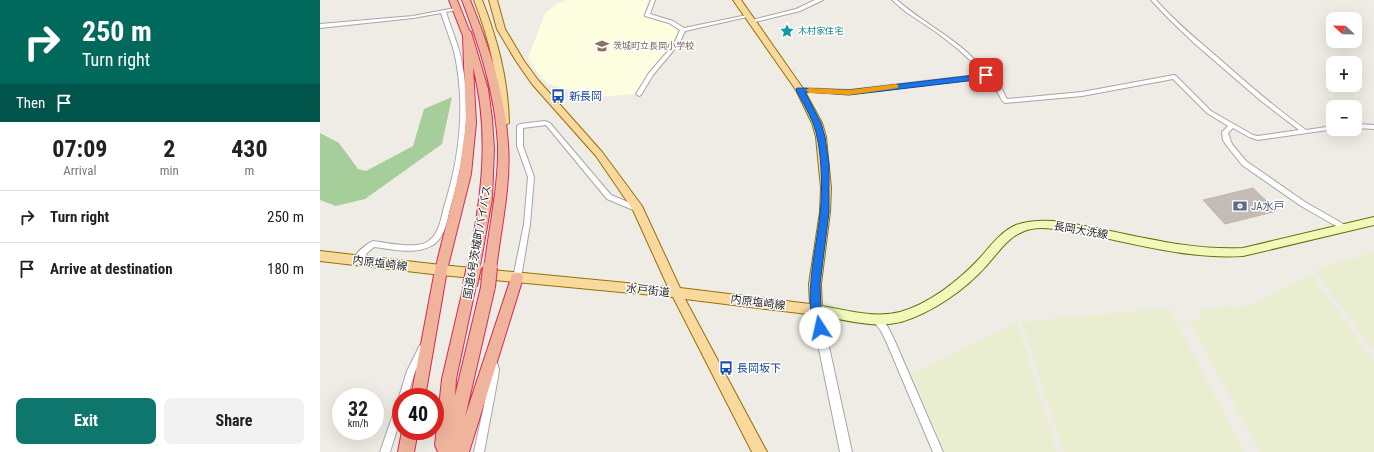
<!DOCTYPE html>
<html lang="en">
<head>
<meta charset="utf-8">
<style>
	:root { --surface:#fff; --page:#f2f2f2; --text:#222; --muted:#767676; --line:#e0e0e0; --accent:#0f766e }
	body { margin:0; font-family:"Roboto Condensed","Noto Sans JP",sans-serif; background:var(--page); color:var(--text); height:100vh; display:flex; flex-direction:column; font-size:15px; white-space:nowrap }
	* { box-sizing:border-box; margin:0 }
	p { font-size:13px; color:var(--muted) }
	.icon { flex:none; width:22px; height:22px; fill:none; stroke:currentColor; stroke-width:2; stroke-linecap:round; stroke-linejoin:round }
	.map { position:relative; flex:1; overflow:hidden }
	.sheet { display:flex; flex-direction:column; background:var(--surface); width:320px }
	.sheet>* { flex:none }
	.top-card { background:#00695c; color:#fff; overflow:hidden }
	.needle { width:26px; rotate:292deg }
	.fabs { position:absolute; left:1006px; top:12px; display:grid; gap:8px }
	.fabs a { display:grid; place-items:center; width:36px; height:36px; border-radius:8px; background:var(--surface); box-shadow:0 4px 16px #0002; font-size:20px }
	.speed { position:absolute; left:12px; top:388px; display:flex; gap:8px; font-size:20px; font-weight:700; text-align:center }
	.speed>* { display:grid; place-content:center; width:52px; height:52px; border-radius:50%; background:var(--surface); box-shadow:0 4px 16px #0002; line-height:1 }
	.speed small { font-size:10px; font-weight:400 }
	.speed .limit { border:6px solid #d22; background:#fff; color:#111 }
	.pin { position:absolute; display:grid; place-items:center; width:34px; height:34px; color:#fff; margin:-17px; border-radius:8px; box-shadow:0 2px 6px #0006 }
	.me { position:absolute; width:44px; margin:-22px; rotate:350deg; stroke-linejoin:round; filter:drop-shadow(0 0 3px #0008) }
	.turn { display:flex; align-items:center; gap:14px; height:84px; padding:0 16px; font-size:18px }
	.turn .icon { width:52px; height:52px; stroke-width:2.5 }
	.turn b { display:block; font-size:28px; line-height:34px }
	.then { display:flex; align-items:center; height:38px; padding:0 16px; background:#0003; gap:8px; font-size:15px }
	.eta { display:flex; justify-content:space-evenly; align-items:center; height:68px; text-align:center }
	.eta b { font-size:24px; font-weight:700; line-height:28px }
	.action { display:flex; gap:8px; margin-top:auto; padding:8px 16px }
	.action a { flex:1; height:46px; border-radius:8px; background:var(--accent); color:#fff; font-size:16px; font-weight:700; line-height:46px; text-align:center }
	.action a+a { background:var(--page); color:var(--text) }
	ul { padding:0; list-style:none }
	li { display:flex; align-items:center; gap:12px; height:52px; padding:0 16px; border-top:1px solid var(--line) }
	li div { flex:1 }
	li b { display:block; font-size:15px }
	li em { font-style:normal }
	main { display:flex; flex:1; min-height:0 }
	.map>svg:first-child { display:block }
	.education { fill:#fcfedf }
	.farmland { fill:#e9eed0 }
	.forest { fill:#a6ce9a }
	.building { fill:#c4bcb4; stroke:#c1b4a7 }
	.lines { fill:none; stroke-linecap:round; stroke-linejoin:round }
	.minor-casing { stroke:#a6a6a6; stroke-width:2 }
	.tertiary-casing { stroke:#a6a6a6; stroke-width:2 }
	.secondary-casing { stroke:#607407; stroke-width:2 }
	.primary-casing { stroke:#967003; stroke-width:2 }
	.trunk-casing { stroke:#d72857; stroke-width:2 }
	.minor { fill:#fff; fill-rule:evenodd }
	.tertiary { fill:#fff; fill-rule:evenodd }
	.secondary { fill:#f0f8ba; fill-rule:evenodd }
	.primary { fill:#fad99f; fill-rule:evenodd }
	.trunk { fill:#f0b49c; fill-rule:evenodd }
	.trunk-bridge-far1-casing { stroke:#d72857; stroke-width:14; stroke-linecap:butt }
	.trunk-bridge-casing { stroke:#d72857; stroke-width:16; stroke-linecap:butt }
	.trunk-bridge-far1 { stroke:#f0b49c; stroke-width:12 }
	.trunk-bridge { stroke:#f0b49c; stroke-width:14 }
	.route { fill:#1a73e8; stroke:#114b97 }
	.slow { fill:#f59e0b }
	.labels { text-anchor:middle; stroke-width:3; stroke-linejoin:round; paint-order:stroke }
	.far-culture-label { font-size:9px; fill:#0d838f; stroke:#fff; text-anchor:start }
	.far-education-label { font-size:9px; fill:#785e54; stroke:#fff; text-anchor:start }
	.transit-label { font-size:11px; fill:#164399; stroke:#fff; text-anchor:start }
	.service-label { font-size:11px; fill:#4e5e75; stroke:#fff; text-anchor:start }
	.street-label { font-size:11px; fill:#1f1f1f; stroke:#fff }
</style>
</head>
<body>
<main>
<section class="sheet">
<div class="top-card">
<div class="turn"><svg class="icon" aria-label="right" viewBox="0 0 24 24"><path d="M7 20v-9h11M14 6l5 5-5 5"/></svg><div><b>250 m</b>Turn right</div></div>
<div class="then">Then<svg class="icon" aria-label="arrive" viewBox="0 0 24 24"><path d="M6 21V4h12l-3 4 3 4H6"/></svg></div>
</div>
<div class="eta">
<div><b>07:09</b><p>Arrival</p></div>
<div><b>2</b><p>min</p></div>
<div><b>430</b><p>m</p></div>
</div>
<ul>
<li><svg class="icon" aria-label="right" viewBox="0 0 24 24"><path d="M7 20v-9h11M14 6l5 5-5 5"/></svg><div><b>Turn right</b></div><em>250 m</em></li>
<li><svg class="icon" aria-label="arrive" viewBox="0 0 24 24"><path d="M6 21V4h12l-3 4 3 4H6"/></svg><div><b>Arrive at destination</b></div><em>180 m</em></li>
</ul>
<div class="action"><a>Exit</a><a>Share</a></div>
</section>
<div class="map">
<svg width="1054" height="452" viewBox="0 0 1054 452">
	<rect width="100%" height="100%" fill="#efece5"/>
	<path class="education" d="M246 0H328L323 16 346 23 356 29 358 34 317 94 273 97 228 84 217 72 208 58 225 13 235 5Z"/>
	<path class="farmland" d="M1054 252V350L995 270Z
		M991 275 1054 362V452H940L869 320 882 319 879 309 932 305Z
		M849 308 924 452H744L702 322Z
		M697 323 737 452H626L591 374Z"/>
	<path class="forest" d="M132 97 122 144 45 199 16 206 0 200V133L19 143 38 169 46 171 93 146 104 109Z"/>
	<path class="building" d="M933 188 957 211 905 224 883 200Z"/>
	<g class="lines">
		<defs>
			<path id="minor" d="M331 0H335L330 14 353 21 364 28 427 15 429 16 427 17 365 31 359 44 333 75 321 95 319 96 316 94 329 73 354 44 360 30 349 23 325 16V15Z
				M572 0H577C603 23 634 37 658 63 662 67 668 72 669 77L679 84 687 99 762 92 854 75 856 76 891 111 933 135 938 136 979 130 940 100 874 43 848 18 831 0H836C856 23 880 42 903 62 930 86 957 109 986 130L1013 126V129H1015L938 140 929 137 913 128 908 133 912 144 926 161 985 202 1027 226 1029 228 1027 230H1023L981 206 922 165 907 146 903 140 902 132 908 126 887 113 853 79 762 96 685 103C682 101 681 99 679 95 673 83 669 80 656 79L529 94 478 91 477 90 480 88 529 90 656 75 663 76 652 62 638 49 616 32 586 12Z
				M135 8 137 9V10L126 12C130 25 135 37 139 50 153 102 145 158 130 209 127 222 124 240 111 246 95 255 72 249 54 247L48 252 39 262H33L32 260C37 252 45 245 53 241 67 243 95 249 107 242 119 235 121 219 124 207 140 157 146 103 134 51 130 38 125 26 121 13L93 18 0 28V24L93 16Z
				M225 121 230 123 291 195 320 207 321 209 318 212 287 199 226 125 203 128V146L214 177 210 224 201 278 200 280 197 281 194 280 193 278 204 224 208 177 197 146V126L200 124Z
				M1035 124 1054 125V129L1035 128Z
				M556 316C565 319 569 329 573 337L623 452H613L566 341 561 331 552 319 553 317Z
				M103 344 106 345 107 348 95 372 87 397H81V417L70 452H60L77 403 78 400 80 399 79 397 87 371 100 345Z
				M172 356 175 357 179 369 178 377 164 452H154L170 377 171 369 168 360 169 357Z"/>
			<path id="tertiary" d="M495 0H503L480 11 431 23 428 21 476 9Z
				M496 306 500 307 501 310 532 452H520L491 310 492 307Z"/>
			<path id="secondary" d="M1054 217V225L923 256C861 260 802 239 742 230 729 228 714 226 702 232 687 238 678 253 667 265 645 290 613 312 581 322 554 329 523 319 496 315L492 313 490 310 492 307 496 305C523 309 553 319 580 312 609 304 638 281 658 260 670 247 680 232 696 225 711 220 726 220 742 222 802 231 861 251 923 248Z"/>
			<path id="primary" d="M154 0H162C178 41 188 79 189 123L184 126 179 123C179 79 170 41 154 0Z
				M169 0H177L185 29 204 61 218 80 282 152 322 206 360 288 490 304 489 284 500 212 501 188 496 137 492 123 476 90 413 0H421L484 90 502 123 506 137 511 188 510 212 501 284 502 310 500 314 496 315 365 299 447 452H432L353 297 121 275 0 261V251L121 265 348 287 313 210 276 156 212 84 196 61 177 29Z"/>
			<path id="trunk" d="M129 0H137L149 30 151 32 168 89 172 119 174 149 172 199 161 260 159 264 155 265 151 264 149 260C162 194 170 133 153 67L156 123 151 174 127 270 105 397H91L115 270 139 174 146 123 143 36Z
				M142 0H150C169 47 185 93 188 144 191 183 182 223 177 262L175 266 171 267 167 266 165 262C170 223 179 183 178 144 175 94 160 47 142 0Z
				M197 273 202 274 203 278 149 452H118L115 445 122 379 144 285 145 281 150 280 155 281 156 285 136 379 135 396 161 287 163 283 168 282 173 283 175 287 145 417 191 278 192 274Z
				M82 431H98L94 452H78Z"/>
		</defs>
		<use href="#minor" class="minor-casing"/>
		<use href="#tertiary" class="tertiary-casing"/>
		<use href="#secondary" class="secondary-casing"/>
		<use href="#primary" class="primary-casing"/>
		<use href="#trunk" class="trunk-casing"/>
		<use href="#minor" class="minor"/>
		<use href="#tertiary" class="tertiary"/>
		<use href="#secondary" class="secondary"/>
		<use href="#primary" class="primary"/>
		<use href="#trunk" class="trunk"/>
		<defs>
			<path id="trunk-bridge-far1" d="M153 268 155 260
				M170 268 171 262"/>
			<path id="trunk-bridge" d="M150 285 154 267
				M168 287 170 267"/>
		</defs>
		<use href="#trunk-bridge-far1" class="trunk-bridge-far1-casing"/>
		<use href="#trunk-bridge" class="trunk-bridge-casing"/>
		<use href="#trunk-bridge-far1" class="trunk-bridge-far1"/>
		<use href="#trunk-bridge" class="trunk-bridge"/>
	</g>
	<path class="route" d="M666 73 670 75 668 80H656L529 95 485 92 501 123 505 137 509 165V212L500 284 501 310 505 328 503 331 500 333 496 331C482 302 497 246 500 214 503 189 502 146 493 123 488 111 482 101 476 90L477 88 529 90 656 75 663 76Z"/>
	<path class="slow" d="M576 84 578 85V88L529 95 489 93 486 90 489 88 529 90Z"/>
	<defs>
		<symbol id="sight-bare" viewBox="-9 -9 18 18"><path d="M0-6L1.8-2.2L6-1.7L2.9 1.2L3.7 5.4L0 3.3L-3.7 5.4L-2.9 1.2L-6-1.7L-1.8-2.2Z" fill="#0f9aa8" stroke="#fff" stroke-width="2.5" paint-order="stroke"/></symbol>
		<symbol id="school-bare" viewBox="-9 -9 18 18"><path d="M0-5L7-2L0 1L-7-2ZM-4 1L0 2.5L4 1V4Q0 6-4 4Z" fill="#8d6e63" stroke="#fff" stroke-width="2.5" paint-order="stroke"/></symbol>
		<symbol id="bus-bare" viewBox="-9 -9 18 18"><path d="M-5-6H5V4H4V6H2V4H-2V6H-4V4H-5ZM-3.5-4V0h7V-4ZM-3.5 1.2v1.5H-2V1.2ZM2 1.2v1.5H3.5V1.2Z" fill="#1a4fb4" stroke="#fff" stroke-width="2.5" paint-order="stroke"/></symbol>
		<symbol id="bank-bare" viewBox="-9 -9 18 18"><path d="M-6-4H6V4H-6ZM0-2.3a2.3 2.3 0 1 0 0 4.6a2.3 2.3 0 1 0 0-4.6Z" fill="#5c6f8a" stroke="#fff" stroke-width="2.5" paint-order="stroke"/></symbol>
	</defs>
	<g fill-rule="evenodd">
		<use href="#sight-bare" x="457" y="21" width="20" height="20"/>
		<use href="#school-bare" x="272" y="36" width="20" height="20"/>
		<use href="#bus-bare" x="228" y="86" width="20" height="20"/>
		<use href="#bank-bare" x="910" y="196" width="20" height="20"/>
		<use href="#bus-bare" x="396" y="358" width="20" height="20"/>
	</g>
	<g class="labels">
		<g class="far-culture-label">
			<text x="478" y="34">木村家住宅</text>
		</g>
		<g class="far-education-label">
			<text x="293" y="49">茨城町立長岡小学校</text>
		</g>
		<g class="transit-label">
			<text x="249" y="100">新長岡</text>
			<text x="417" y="372">長岡坂下</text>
		</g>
		<g class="service-label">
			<text x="931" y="210">JA水戸</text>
		</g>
		<g class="street-label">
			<text transform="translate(761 230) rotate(10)" y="4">長岡大洗線</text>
			<text transform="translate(157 242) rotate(-80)" y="4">国道6号茨城町バイパス</text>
			<text transform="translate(60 263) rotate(7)" y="4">内原塩崎線</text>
			<text transform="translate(328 290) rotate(6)" y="4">水戸街道</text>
			<text transform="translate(438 302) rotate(7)" y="4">内原塩崎線</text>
		</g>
	</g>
</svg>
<div class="fabs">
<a><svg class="needle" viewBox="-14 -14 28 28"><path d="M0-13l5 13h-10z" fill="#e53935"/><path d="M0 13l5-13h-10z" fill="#767676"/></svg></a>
<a>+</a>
<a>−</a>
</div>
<div class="speed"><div>32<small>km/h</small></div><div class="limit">40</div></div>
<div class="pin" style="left:666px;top:75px;background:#d93025"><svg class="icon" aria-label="arrive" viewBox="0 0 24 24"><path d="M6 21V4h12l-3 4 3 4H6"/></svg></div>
<svg class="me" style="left:500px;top:328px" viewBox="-20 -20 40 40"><circle r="19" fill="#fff"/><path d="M0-13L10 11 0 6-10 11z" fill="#1a73e8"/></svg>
</div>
</main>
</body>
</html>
